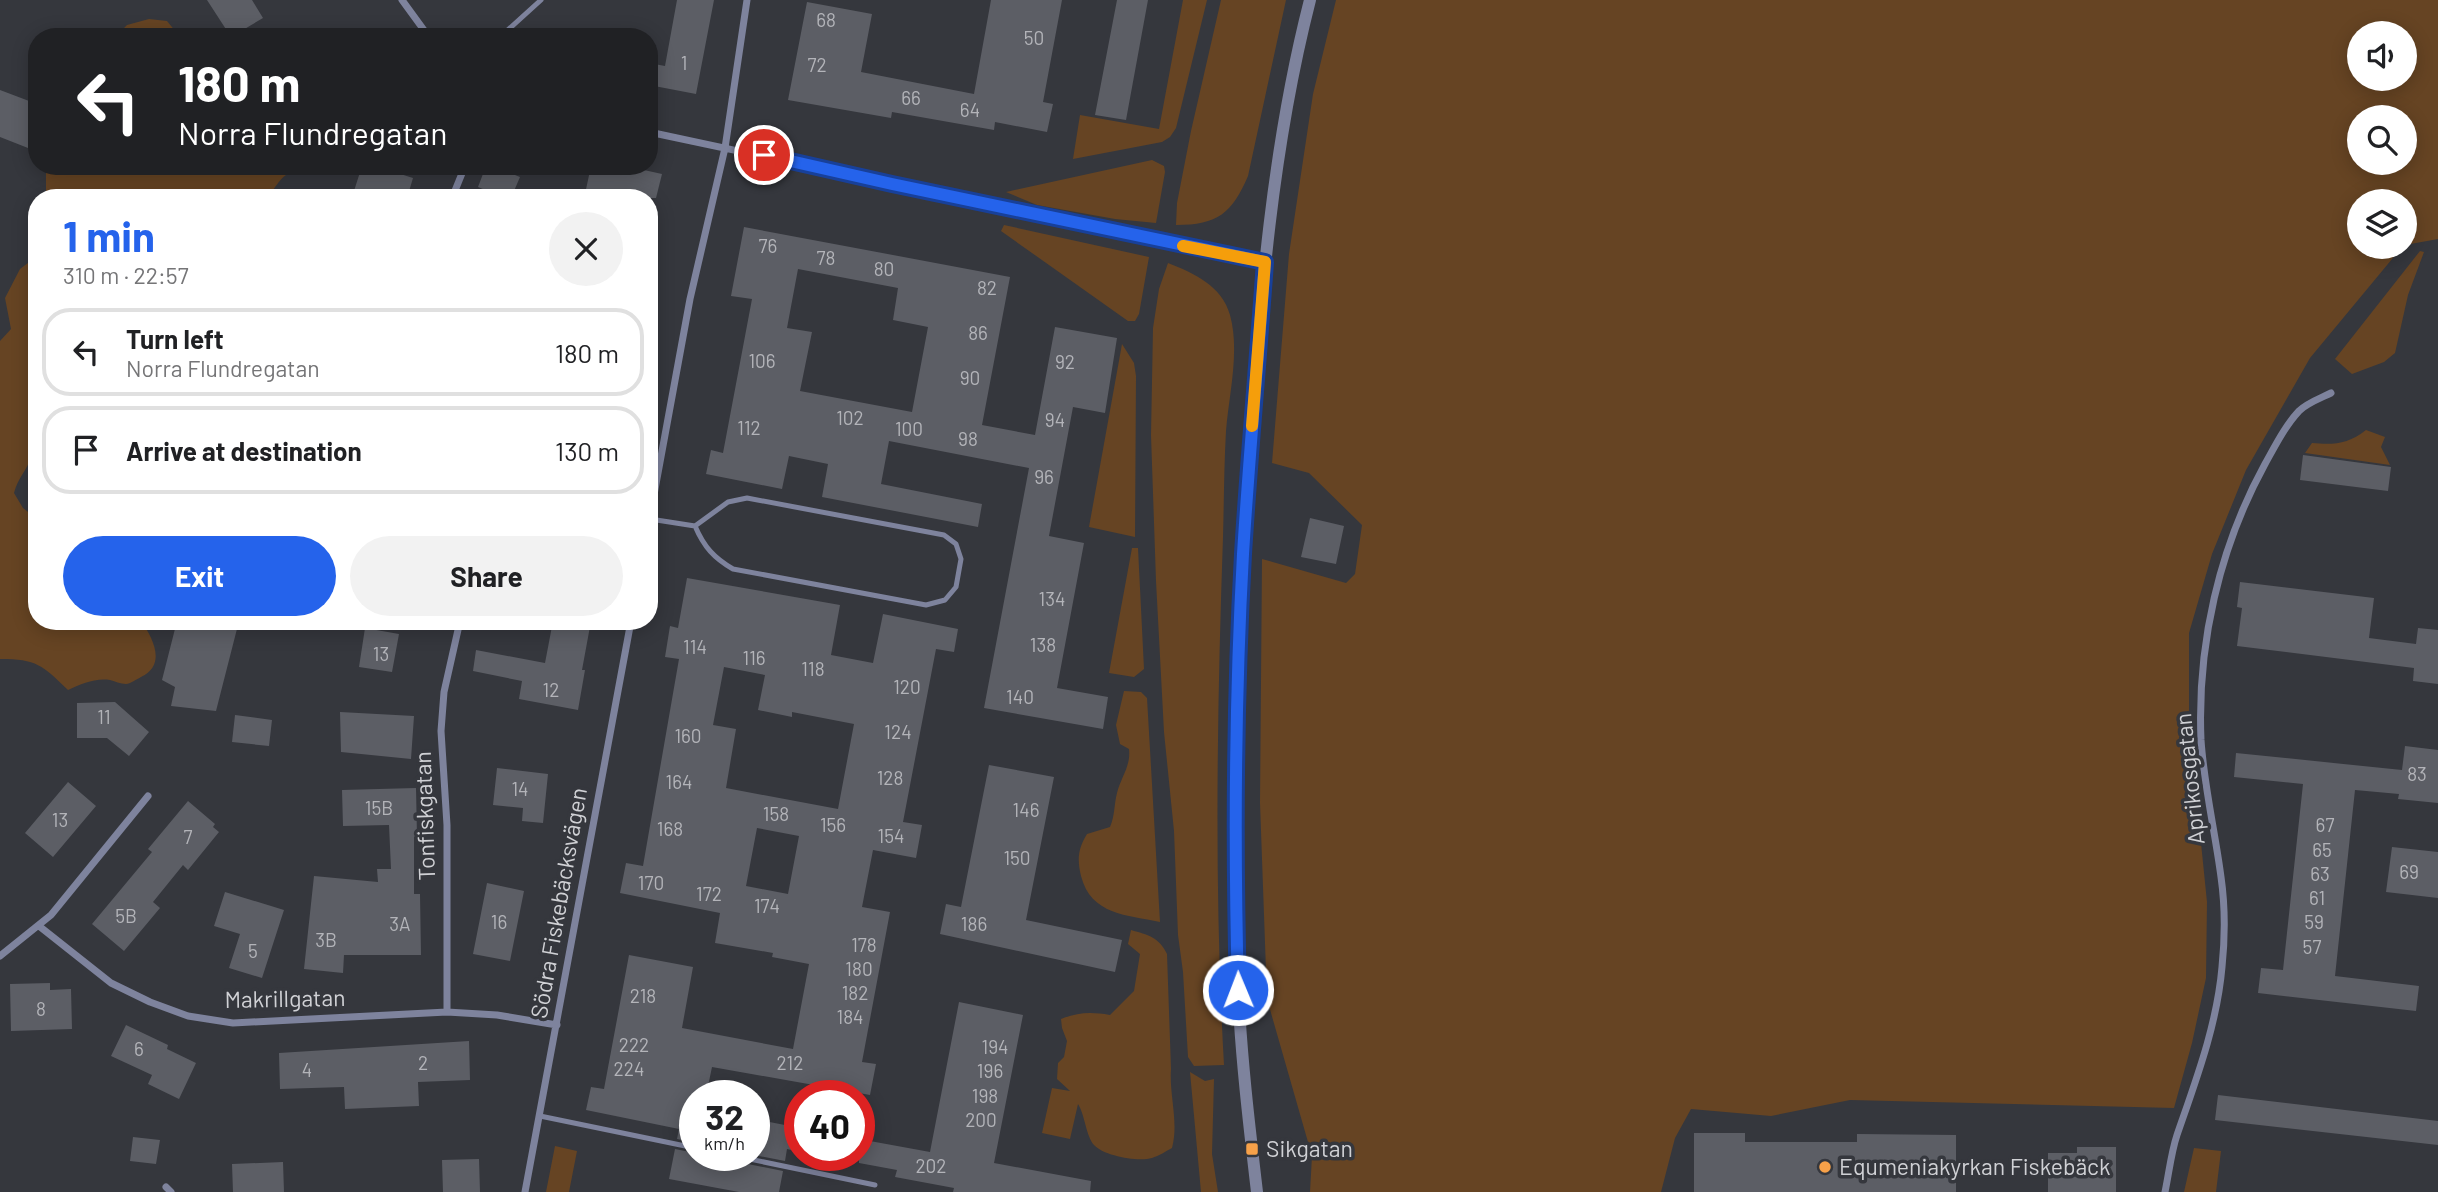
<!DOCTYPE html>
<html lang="en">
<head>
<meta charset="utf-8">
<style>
	:root { --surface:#fff; --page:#f2f2f2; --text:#202124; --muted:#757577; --line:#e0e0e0; --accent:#2563eb }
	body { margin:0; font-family:Barlow,sans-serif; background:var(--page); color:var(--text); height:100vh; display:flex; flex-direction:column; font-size:26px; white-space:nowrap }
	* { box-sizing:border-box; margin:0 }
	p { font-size:23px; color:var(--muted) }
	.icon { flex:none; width:38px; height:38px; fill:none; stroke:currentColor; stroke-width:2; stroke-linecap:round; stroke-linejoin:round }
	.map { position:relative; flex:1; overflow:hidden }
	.sheet { position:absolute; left:28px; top:189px; width:630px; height:441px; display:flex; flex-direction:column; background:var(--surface); border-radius:28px; box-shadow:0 4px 18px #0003 }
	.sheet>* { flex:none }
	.top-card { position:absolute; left:28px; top:28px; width:630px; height:147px; border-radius:28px; box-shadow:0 4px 18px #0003; background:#202124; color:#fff; overflow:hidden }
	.controls { position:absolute; left:2347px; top:21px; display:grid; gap:14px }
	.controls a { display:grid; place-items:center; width:70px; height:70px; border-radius:50%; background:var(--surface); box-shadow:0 4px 18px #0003; font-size:35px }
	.speed { position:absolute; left:679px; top:1080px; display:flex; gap:14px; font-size:35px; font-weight:700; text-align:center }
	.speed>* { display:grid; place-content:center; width:91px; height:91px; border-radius:50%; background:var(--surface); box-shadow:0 4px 18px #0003; line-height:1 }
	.speed small { font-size:18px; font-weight:400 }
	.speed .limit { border:10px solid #d22; background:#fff; color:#111 }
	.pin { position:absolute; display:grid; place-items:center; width:60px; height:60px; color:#fff; margin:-30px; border:4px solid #fff; border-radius:50%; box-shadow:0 2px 7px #0007 }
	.me { position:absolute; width:77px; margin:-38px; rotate:359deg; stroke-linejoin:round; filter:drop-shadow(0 0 5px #0008) }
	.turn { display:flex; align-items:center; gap:24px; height:147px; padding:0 35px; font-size:32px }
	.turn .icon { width:91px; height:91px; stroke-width:2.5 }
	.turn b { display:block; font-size:49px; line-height:60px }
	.round { display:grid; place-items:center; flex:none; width:74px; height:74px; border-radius:37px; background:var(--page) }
	.headline { display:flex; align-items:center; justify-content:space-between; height:119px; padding:0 35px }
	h1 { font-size:42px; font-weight:700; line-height:52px; color:var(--accent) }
	.action { display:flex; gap:14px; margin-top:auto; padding:14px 35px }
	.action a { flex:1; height:80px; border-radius:42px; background:var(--accent); color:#fff; font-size:28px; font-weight:700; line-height:80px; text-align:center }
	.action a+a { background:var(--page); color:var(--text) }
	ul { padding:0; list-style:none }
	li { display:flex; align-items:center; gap:21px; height:88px; margin:0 14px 10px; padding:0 21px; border:4px solid var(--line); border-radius:28px }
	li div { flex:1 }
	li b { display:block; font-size:26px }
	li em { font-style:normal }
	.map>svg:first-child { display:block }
	.green { fill:#664423; fill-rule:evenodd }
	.building { fill:#5c5e65; fill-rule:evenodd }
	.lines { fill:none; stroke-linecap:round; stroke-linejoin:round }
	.service { stroke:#7e839d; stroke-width:5 }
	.minor { stroke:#7e839d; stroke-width:7 }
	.tertiary { stroke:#7e839d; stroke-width:12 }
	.route-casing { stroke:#184099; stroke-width:18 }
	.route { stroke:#2563eb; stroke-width:12 }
	.slow { stroke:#f59e0b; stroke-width:12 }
	.poi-dot { fill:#f7a149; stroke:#35373d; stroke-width:2.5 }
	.labels { text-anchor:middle; stroke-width:7; stroke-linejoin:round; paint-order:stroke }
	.number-label { font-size:19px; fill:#b3b4b9 }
	.street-label { font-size:23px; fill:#d0d1d5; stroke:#35373d }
	.poi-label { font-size:23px; fill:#d0d1d5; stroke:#35373d; text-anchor:start }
</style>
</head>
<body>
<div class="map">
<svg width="2438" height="1192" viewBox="0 0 2438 1192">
	<rect width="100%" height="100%" fill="#35373d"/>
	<path class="green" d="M1183 0H1207L1176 128 1170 137 1162 142 1073 159 1080 115 1159 129Z
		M1221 0H1286L1248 176C1232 213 1218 225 1176 225L1177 203 1191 131Z
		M1336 0H2438V239L2405 245 2404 201H2359V247H2402L2310 358 2246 470 2212 554 2189 633V725L2207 902 2206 978 2192 1043 2174 1108 1850 1100 1771 1116 1691 1109 1675 1138 1661 1192H1310L1312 1156 1267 999 1260 803 1262 559 1346 583 1355 574 1362 525 1309 473 1272 463 1289 254 1313 94ZM2359 33H2404V79H2359ZM2359 117H2404V163H2359Z
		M149 19 167 21 176 32 186 37H115L127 25Z
		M1152 160 1164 166 1165 172 1156 223 1115 219 1037 205 1006 192Z
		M49 166H322C314 170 307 168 298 170 283 172 276 186 268 198H46V171Z
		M1004 225 1149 257 1139 314 1135 321H1128L1001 231Z
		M2420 251 2424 252 2408 295 2395 353 2384 362 2352 374 2335 359Z
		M37 256V412C23 426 34 445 29 462 26 471 18 478 14 493L23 508 37 519V621H141C153 638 167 665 141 677 137 679 130 684 126 684 121 684 114 681 110 680 94 678 82 684 68 690 42 665 37 659 0 659V341L11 329 5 298 20 269Z
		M1168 263C1194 273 1222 286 1230 315 1240 351 1229 394 1226 431 1224 466 1224 501 1223 537 1217 712 1214 889 1224 1065L1194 1066 1188 1057 1183 972 1178 935 1174 831 1164 732 1156 581 1151 435 1153 328 1159 289Z
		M1122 344 1134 363 1136 376 1135 537 1089 527Z
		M2366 430 2385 437 2381 447 2390 465 2305 453 2312 443C2334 445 2348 444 2366 430Z
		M1132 548H1138L1144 669 1134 677 1109 673Z
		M1124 691 1141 692 1147 698 1160 922C1127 915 1091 915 1081 876 1077 859 1078 849 1087 834L1110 827C1115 816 1114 804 1117 793 1121 777 1131 766 1129 749L1120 744 1116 725Z
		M1131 930C1148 935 1159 937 1167 954L1171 1069C1169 1095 1179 1122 1172 1148 1166 1151 1159 1156 1152 1158 1138 1162 1104 1156 1094 1145 1086 1136 1085 1115 1078 1104L1070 1139 1042 1133 1052 1088 1070 1091 1057 1079 1058 1063 1064 1057 1067 1041 1062 1028 1061 1019C1079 1012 1091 1012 1110 1015L1134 991 1140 954 1128 944Z
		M1190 1072 1205 1081 1214 1079 1212 1154 1218 1192H1201Z
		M555 1146 577 1151 569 1192H546Z
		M2194 1148 2221 1151 2216 1192H2184Z"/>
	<path class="building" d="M207 0H252L263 18 231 37Z
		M677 0H714L696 94 649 85V63L665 66Z
		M991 0H1062L1043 102 1053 104 1047 132 995 122 994 130 892 112 891 118 788 100 807 2 872 14 861 72 974 94Z
		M1117 0H1148L1126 120 1095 115Z
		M0 90 37 104V125L28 148 0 137Z
		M362 166H375L413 178 407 198H364L353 194Z
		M486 166H492L520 177 511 198H504L478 187Z
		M591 166H626L662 174 656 198H602L585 194Z
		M744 227 1010 277 982 425 1035 435 1055 327 1117 338 1105 413 1073 407 1049 536 1084 543 1057 688 1108 697 1103 729 984 708 1029 468 889 441 881 484 982 504 978 527 822 497 828 464 789 456 782 489 706 474 711 450 723 453 752 299 731 296ZM798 269 898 288 893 320 928 327 912 412 800 391 812 332 787 328Z
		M2303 455 2391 467 2388 491 2300 480Z
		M1310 518 1344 526 1336 564 1301 557Z
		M687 578 840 605 831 655 873 663 883 614 958 629 954 652 936 649 903 822 922 825 916 858 873 850 862 907 890 912 862 1062 876 1064 870 1095 712 1067 706 1096H695V1143L677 1139 679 1129 586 1110 591 1087 604 1089 629 955 693 967 682 1028 793 1049 809 964 772 957 773 953 715 943 720 913 620 893 626 863 643 866 679 659 665 657 670 626 678 628ZM724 667 765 675 758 710 792 717V712L854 724 838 809 726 788 736 729 713 725ZM757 828 799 836 788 894 746 886Z
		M2240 582 2374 598 2369 638 2416 644 2418 628 2438 630V684L2413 681 2414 668 2237 646 2242 608 2237 607Z
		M177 621H239L216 711 171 706 175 687 162 680Z
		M553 621H591L582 670H585L578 710 519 699 522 681 473 671 476 650 545 663Z
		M365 628 399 634 392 672 359 667Z
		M115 702 149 732 129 756 107 738H77V703Z
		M340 712 414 716 411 759 341 752Z
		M235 715 272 720 269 746 232 742Z
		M2405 746 2438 750V803L2398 799 2399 794 2355 790 2335 976 2419 986 2416 1011 2258 993 2261 968 2283 970 2303 784 2234 777 2236 753 2402 770Z
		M989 765 1054 777 1026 920 1122 940 1115 972 940 934 946 904 961 907Z
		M497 768 548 774 543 823 522 821 523 808 493 805Z
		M68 782 96 806 53 857 25 833Z
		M416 788 417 837H414V894H420L421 955H344L343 973 304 969 314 876 378 882 377 869H391L389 825 343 826 342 790Z
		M188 801 215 824 213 827 219 832 188 870 183 865 153 902 160 908 124 951 92 924 152 852 148 849Z
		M2392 847 2438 852V898L2386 892Z
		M487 883 524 891 510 961 473 954Z
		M225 892 284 910 262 978 229 968 240 934 214 926Z
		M50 983V990L71 989 72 1029 11 1031 10 984Z
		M959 1002 1023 1015 994 1163 1091 1181 1090 1192H953L954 1188 895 1177 897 1170 859 1163V1139L930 1152Z
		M126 1025 168 1045 167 1049 196 1063 179 1099 148 1084 152 1075 111 1056Z
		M469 1041 470 1080 418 1082 419 1106 345 1109 344 1087 280 1089 279 1053Z
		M2218 1095 2438 1121V1145L2215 1120Z
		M754 1119 800 1128V1152L787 1149 785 1161 754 1155Z
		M1694 1133H1745V1142H1857V1134L1956 1135V1192H1694Z
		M133 1137 160 1140 156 1164 130 1161Z
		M2077 1147H2116V1192H2048V1153H2077Z
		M675 1149 695 1153V1159L738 1167V1162L783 1171 779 1192H739L669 1179Z
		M479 1159 480 1192H443L442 1160Z
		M283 1162 284 1192H233L232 1164Z"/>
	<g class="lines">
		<path class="service" d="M500 37 541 0
			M650 519 695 526C704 547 714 558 733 569L926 605 945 600 956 587 961 559 956 544 944 535 747 498 728 502 695 526
			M540 1116 695 1148
			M730 1155 875 1185"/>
		<path class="minor" d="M402 0 429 37
			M649 132 1265 263
			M452 198 465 166
			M649 522 690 299 725 148 747 0
			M39 926 111 983 150 1002 188 1016 233 1023 447 1012 497 1015 557 1025
			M0 956 51 915 148 796
			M447 1012V825L441 731 444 692 460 621
			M166 1187 171 1192
			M525 1192 631 621
			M2165 1192C2169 1173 2171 1153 2177 1135 2196 1080 2217 1025 2222 967 2225 938 2225 905 2221 877 2215 831 2204 786 2201 740 2197 645 2219 548 2265 464 2275 446 2285 426 2299 411 2307 403 2321 398 2331 393"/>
		<path class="tertiary" d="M1257 1192C1249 1124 1241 1056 1238 988 1230 810 1238 631 1250 453 1260 301 1272 148 1310 0"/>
	</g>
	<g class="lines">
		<defs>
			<path id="route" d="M764 155 892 184 1265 262C1258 360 1249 457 1243 554 1235 699 1234 844 1238 990"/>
		</defs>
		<use href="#route" class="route-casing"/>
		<use href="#route" class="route"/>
		<path class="slow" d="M1183 246 1265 262 1252 426"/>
	</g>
	<g class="poi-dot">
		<rect x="1245" y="1142" width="14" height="14" rx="3.5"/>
		<circle cx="1825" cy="1167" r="7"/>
	</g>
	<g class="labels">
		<g class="number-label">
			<text x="826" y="27">68</text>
			<text x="1034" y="45">50</text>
			<text x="684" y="70">1</text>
			<text x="817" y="72">72</text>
			<text x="911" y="105">66</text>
			<text x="970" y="117">64</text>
			<text x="768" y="253">76</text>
			<text x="826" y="265">78</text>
			<text x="884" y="276">80</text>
			<text x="987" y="295">82</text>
			<text x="978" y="340">86</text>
			<text x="762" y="368">106</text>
			<text x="1065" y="369">92</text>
			<text x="970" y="385">90</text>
			<text x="850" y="425">102</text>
			<text x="1055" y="427">94</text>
			<text x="749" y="435">112</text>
			<text x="909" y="436">100</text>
			<text x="968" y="446">98</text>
			<text x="1044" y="484">96</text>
			<text x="1052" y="606">134</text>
			<text x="1043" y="652">138</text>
			<text x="695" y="654">114</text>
			<text x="381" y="661">13</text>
			<text x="754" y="665">116</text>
			<text x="813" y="676">118</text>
			<text x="907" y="694">120</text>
			<text x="551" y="697">12</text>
			<text x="1020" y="704">140</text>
			<text x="104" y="724">11</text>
			<text x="898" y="739">124</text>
			<text x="688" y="743">160</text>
			<text x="2417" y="781">83</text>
			<text x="890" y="785">128</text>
			<text x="679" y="789">164</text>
			<text x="520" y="796">14</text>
			<text x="379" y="815">15B</text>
			<text x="1026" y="817">146</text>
			<text x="776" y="821">158</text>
			<text x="60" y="827">13</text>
			<text x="833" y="832">156</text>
			<text x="2325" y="832">67</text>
			<text x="670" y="836">168</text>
			<text x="891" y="843">154</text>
			<text x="188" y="844">7</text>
			<text x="2322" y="857">65</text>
			<text x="1017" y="865">150</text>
			<text x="2409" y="879">69</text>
			<text x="2320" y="881">63</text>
			<text x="651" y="890">170</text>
			<text x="709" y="901">172</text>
			<text x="2317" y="905">61</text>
			<text x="767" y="913">174</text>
			<text x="126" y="923">5B</text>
			<text x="499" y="929">16</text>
			<text x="2314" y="929">59</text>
			<text x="400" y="931">3A</text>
			<text x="974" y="931">186</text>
			<text x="326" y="947">3B</text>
			<text x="864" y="952">178</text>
			<text x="2312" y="954">57</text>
			<text x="253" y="958">5</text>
			<text x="859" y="976">180</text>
			<text x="855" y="1000">182</text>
			<text x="643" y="1003">218</text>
			<text x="41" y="1016">8</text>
			<text x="850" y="1024">184</text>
			<text x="634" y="1052">222</text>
			<text x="995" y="1054">194</text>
			<text x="139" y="1056">6</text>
			<text x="423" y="1070">2</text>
			<text x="790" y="1070">212</text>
			<text x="629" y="1076">224</text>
			<text x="307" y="1077">4</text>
			<text x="990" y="1078">196</text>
			<text x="985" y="1103">198</text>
			<text x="981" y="1127">200</text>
			<text x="931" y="1173">202</text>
		</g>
		<g class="street-label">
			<text transform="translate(2190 779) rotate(-96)" y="8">Aprikosgatan</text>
			<text transform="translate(425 816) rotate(-92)" y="8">Tonfiskgatan</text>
			<text transform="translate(559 903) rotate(-80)" y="8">Södra Fiskebäcksvägen</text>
			<text transform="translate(285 999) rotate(-1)" y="8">Makrillgatan</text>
		</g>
		<g class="poi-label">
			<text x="1266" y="1157">Sikgatan</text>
			<text x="1839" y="1175">Equmeniakyrkan Fiskebäck</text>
		</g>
	</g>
</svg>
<div class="controls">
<a><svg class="icon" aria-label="sound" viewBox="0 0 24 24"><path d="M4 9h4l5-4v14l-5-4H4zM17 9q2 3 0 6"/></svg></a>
<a><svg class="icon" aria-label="search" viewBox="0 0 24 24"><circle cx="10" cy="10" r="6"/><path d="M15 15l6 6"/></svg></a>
<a><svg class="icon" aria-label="layers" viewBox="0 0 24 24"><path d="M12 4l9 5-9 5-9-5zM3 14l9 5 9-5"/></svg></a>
</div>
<div class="speed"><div>32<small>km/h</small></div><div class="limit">40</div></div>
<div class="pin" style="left:764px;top:155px;background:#d93025"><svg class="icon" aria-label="arrive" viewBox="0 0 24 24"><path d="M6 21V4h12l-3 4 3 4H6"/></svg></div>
<svg class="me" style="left:1238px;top:990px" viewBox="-20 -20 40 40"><circle r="17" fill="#2563eb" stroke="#fff" stroke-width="3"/><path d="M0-11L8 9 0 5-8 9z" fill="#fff"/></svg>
<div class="top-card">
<div class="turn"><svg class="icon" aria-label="left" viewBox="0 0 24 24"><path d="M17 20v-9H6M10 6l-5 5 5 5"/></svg><div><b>180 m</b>Norra Flundregatan</div></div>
</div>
<section class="sheet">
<div class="headline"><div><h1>1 min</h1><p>310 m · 22:57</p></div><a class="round"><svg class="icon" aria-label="close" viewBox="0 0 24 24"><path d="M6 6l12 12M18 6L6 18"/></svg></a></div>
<ul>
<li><svg class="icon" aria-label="left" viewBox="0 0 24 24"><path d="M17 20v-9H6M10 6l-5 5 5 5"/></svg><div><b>Turn left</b><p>Norra Flundregatan</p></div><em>180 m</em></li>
<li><svg class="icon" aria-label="arrive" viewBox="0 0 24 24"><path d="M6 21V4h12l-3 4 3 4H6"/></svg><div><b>Arrive at destination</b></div><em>130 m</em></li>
</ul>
<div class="action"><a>Exit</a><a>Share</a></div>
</section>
</div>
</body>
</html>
